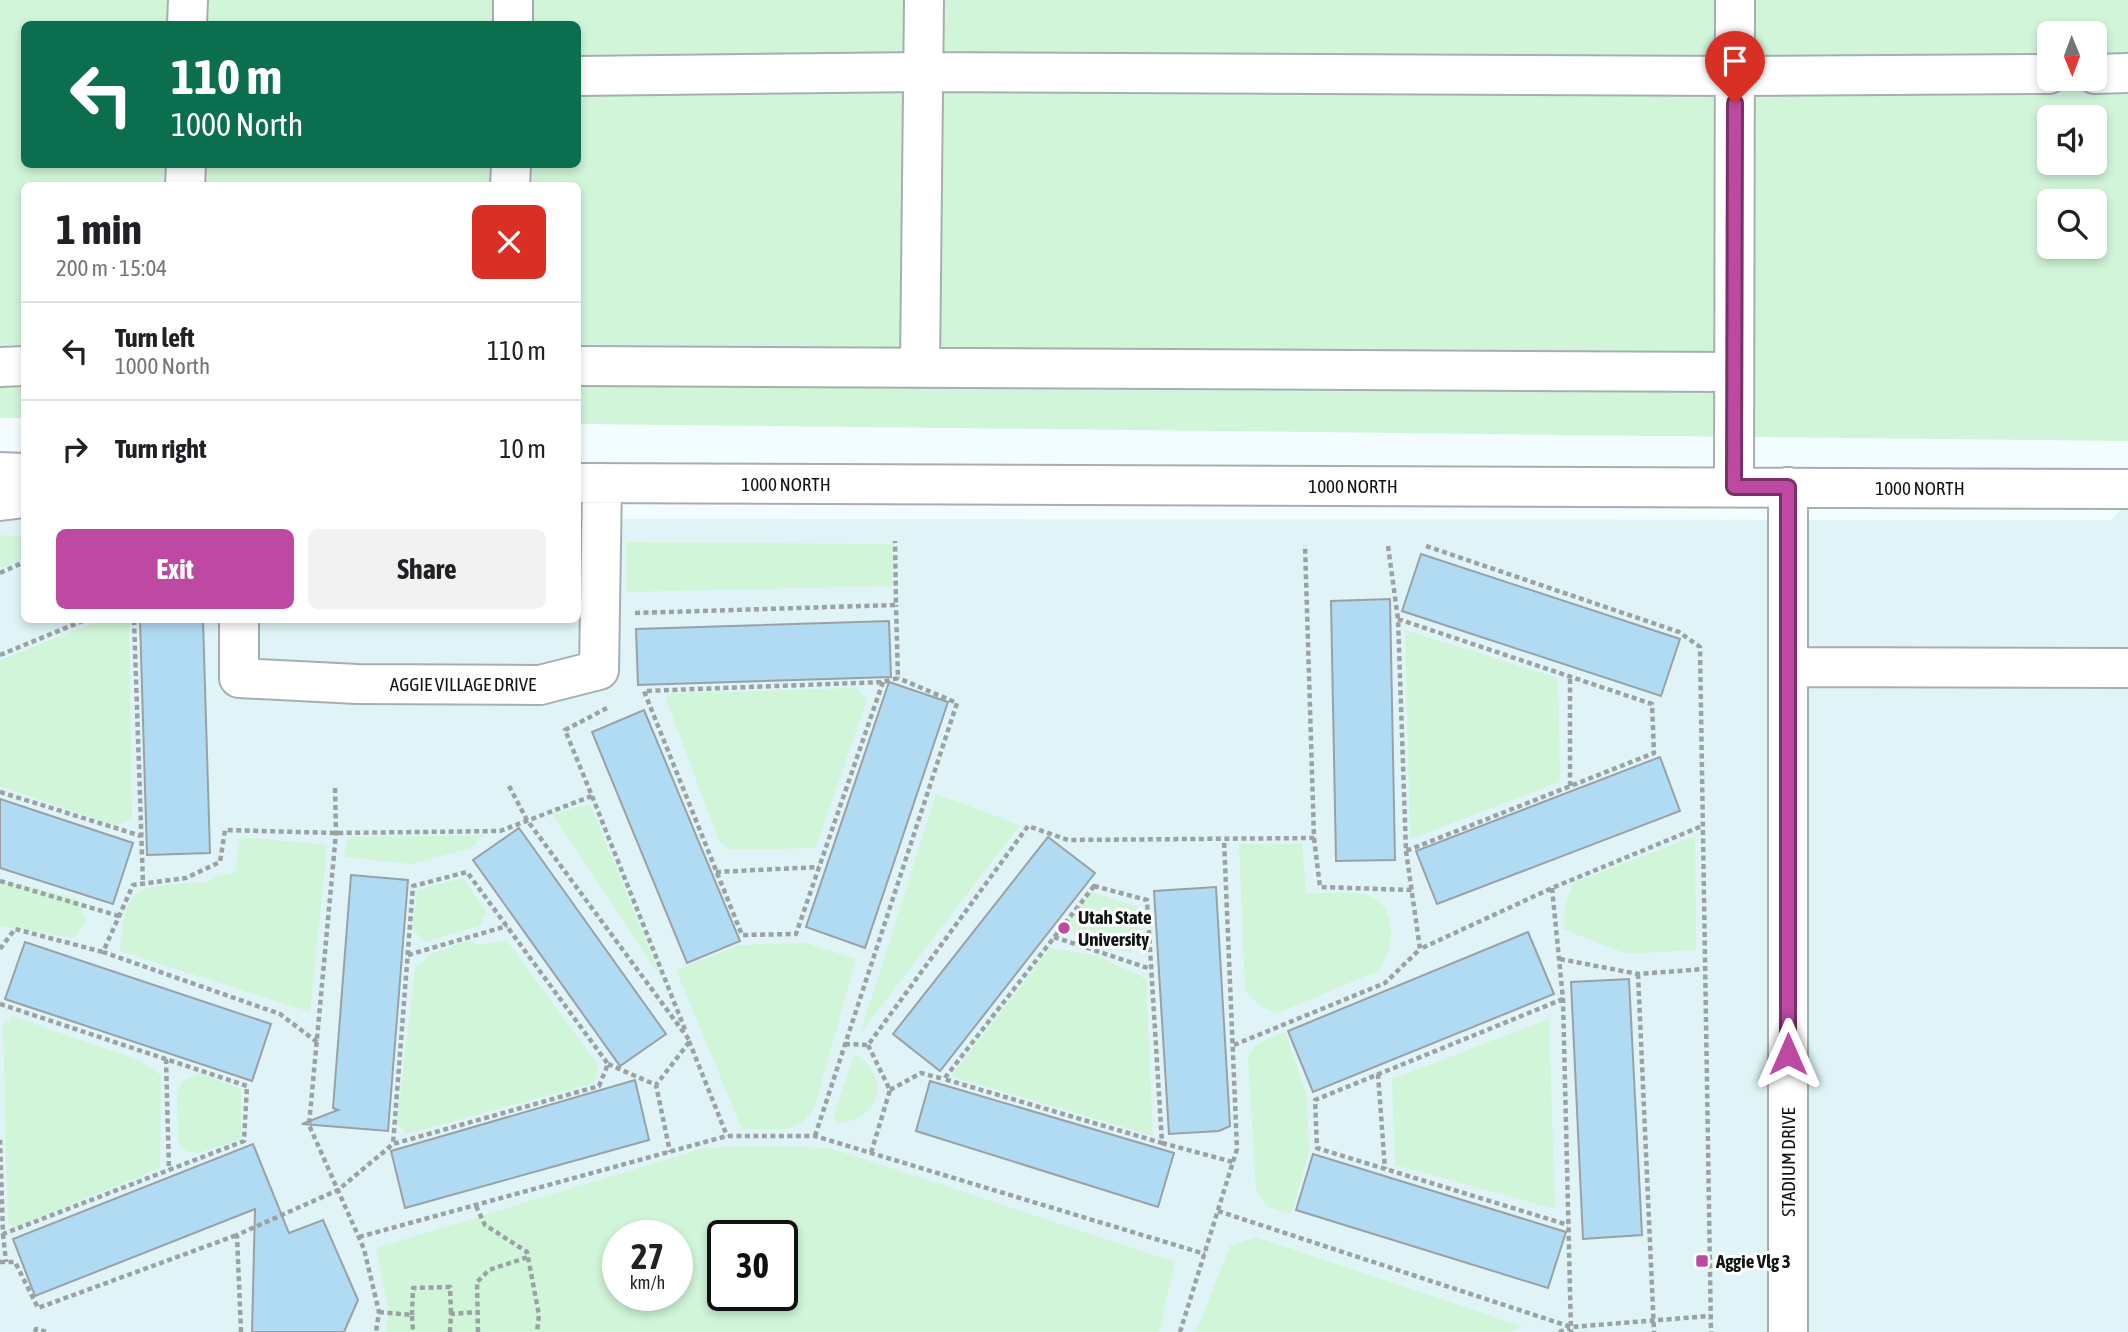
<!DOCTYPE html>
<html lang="en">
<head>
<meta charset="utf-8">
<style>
	:root { --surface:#fff; --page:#f2f2f2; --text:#202124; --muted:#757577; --line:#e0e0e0; --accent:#bd49a2 }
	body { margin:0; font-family:"Asap Condensed",sans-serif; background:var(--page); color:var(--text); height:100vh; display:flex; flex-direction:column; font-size:26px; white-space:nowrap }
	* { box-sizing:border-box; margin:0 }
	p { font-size:23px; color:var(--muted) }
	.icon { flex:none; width:38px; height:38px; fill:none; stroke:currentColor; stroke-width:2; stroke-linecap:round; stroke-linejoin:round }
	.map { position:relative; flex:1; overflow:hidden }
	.drawer { position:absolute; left:21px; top:182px; width:560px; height:441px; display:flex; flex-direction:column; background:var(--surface); border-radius:10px; box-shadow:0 4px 10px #0003 }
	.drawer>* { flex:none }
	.guide { position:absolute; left:21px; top:21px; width:560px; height:147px; border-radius:10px; box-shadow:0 4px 10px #0003; background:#0b6e4f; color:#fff; overflow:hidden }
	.needle { width:46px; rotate:179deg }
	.fabs { position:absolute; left:2037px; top:21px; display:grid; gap:14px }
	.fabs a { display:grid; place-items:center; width:70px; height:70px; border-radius:10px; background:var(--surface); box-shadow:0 4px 10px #0003; font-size:35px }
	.speed { position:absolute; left:602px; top:1220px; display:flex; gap:14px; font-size:35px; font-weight:700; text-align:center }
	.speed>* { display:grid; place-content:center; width:91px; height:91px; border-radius:50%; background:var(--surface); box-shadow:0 4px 10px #0003; line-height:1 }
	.speed small { font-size:18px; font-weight:400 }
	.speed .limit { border:4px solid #111; border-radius:10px; background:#fff; color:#111 }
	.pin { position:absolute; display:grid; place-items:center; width:60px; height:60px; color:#fff; margin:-72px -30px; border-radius:50% 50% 50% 0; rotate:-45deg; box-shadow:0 0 7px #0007 }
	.pin .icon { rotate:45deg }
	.me { position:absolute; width:77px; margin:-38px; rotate:0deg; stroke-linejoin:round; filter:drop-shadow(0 0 5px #0008) }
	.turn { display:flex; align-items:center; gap:24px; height:147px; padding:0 35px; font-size:32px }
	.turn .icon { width:91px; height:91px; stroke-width:2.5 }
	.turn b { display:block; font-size:49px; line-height:60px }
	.round { display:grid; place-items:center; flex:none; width:74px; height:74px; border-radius:10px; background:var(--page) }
	.headline { display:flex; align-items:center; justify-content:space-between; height:119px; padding:0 35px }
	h1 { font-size:42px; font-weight:700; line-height:52px }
	.button { display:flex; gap:14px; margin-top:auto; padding:14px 35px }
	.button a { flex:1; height:80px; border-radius:10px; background:var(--accent); color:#fff; font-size:28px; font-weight:700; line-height:80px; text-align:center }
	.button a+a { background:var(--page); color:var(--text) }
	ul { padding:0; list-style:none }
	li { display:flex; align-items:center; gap:21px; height:98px; padding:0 35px; border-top:2px solid var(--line) }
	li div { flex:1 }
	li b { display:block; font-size:26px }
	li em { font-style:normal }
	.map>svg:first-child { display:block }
	.built { fill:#e0f4f7; fill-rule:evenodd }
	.green { fill:#d1f5d9; fill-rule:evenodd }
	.building { fill:#b1dbf2; stroke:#99a1a6; stroke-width:2 }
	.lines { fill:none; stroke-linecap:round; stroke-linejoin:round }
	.minor-casing { stroke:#a5afb0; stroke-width:42 }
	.path { stroke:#9ba2a4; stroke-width:4.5; stroke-dasharray:5 3.5; stroke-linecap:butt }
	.minor { stroke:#fff; stroke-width:38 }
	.route-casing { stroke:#7b2f69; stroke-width:18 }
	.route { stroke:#bd49a2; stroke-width:12 }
	.poi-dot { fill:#bd49a2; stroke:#fff; stroke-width:2.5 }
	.labels { text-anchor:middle; stroke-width:6; stroke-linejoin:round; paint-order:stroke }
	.street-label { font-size:19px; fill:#101414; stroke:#fff }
	.poi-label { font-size:19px; font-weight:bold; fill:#101414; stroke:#fff; text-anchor:start }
</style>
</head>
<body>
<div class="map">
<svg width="2128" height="1332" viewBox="0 0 2128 1332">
	<rect width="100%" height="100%" fill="#f3fdff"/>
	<path class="built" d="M2128 499V1332H0V518H24V620H578V519L2112 520ZM618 1236H677V1295H618ZM723 1236H782V1295H723Z"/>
	<path class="green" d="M0 0H2128V441L578 424V186H24V418H0ZM24 24H578V164H24ZM2049 33H2095V79H2049ZM2049 117H2095V163H2049ZM2049 201H2095V247H2049Z
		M0 535 24 537V559L0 569Z
		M626 542 893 544 892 586 627 592Z
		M102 620H122L129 624 132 819 116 826 0 786V660Z
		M1405 630 1558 678 1560 782 1410 839Z
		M856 688 867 699 816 848 730 850 719 841 666 699 672 693Z
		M936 794 1020 825 860 1034Z
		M590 804 662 980 552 814Z
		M484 835 471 848 411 864 344 857 348 837Z
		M1695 836 1696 950 1626 954 1563 929 1566 900 1575 882Z
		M240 837 327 845 310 1012 120 951C121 937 123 908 133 897 145 882 190 884 208 882L215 876 235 873Z
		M1239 844H1302L1306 893C1324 894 1345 891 1362 894 1399 900 1396 949 1378 971L1278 1013C1262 1010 1255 1002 1245 990Z
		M463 878 486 912 480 926 424 942 412 928 418 890Z
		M0 880 77 898 86 921 75 938 0 926Z
		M1092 892 1139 907 1140 941 1131 953 1075 935 1068 922Z
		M470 940 478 945 507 941 598 1065 594 1083 406 1134 397 1123 415 968 432 953Z
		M806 943 856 959 814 1109 803 1122 787 1129H742L676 970 739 945Z
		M1050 948 1098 956 1146 979 1153 1136 951 1076Z
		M12 1016 138 1060 161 1075 160 1168 14 1228 8 1221 3 1026Z
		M1549 1019 1555 1209 1395 1165 1392 1079Z
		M1285 1032 1307 1096 1309 1152 1291 1214C1270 1209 1265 1208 1256 1188L1248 1059C1253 1042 1269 1038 1285 1032Z
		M854 1054C891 1072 882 1119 840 1123L833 1118Z
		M200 1073 241 1089V1139L199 1153 188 1152 178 1144 177 1092 183 1081Z
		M758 1146 830 1148 1175 1262 1159 1332H386L389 1311 376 1248 704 1148ZM618 1236H677V1295H618ZM723 1236H782V1295H723Z
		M1256 1237 1523 1327 1510 1332H1196L1230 1246Z"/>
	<path class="building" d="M1421 554 1680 639 1661 696 1402 611Z
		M1390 599 1395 860 1336 861 1331 601Z
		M140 620H203L210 853 147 855Z
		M889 621 891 677 638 685 636 629Z
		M889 682 948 702 865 948 806 927Z
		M644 710 740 941 687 963 592 732Z
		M1660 757 1680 811 1437 904 1416 851Z
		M0 799 133 843 113 904 0 868Z
		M519 828 666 1034 620 1066 473 860Z
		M1048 837 1095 873 940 1071 893 1034Z
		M351 875 408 880 388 1131 302 1124 338 1110 333 1108Z
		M1216 887 1230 1126 1219 1131 1169 1134 1154 891Z
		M1528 932 1554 994 1313 1092 1288 1031Z
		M25 942 271 1024 252 1081 5 999Z
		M1629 979 1642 1235 1583 1239 1571 982Z
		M635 1080 649 1140 405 1208 391 1151Z
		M930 1081 1174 1153 1158 1207 916 1131Z
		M253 1144 289 1233 323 1220 358 1300 344 1332H252L255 1209 35 1296 13 1239Z
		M1313 1154 1566 1232 1548 1288 1296 1210Z"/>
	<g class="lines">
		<defs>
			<path id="minor" d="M187 24 188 0
				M513 24V0
				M2095 74 2128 73
				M578 76 923 72 1735 76 2049 74
				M185 186 186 164
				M510 186 511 164
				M578 366 1734 372
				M0 367 24 366
				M920 368 924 0
				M0 472 24 473
				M578 483 2128 489
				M1734 487 1735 0
				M0 501 24 498
				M239 620V678L357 684 540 685 599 670 602 483
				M1788 667 2128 668
				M1788 1332V487"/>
		</defs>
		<use href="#minor" class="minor-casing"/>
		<path class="path" d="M1388 546 1398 619
			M1426 546 1679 632 1700 647 1711 1332
			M0 573 24 562
			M635 613 896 605 895 541
			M1398 619 1652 704 1654 753 1406 851Z
			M134 620 143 884
			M0 655 85 620
			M883 682 796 934 742 935 644 691 883 682 898 678 896 605
			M509 786 527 820 690 1041 656 1085
			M1570 786V676
			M335 788 336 833 309 1125 364 1249 379 1312 376 1332
			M0 792 141 836
			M592 796 686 1032
			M1314 838 1320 887 1412 890
			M1406 851 1420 949 1552 888 1702 826
			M716 872 819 867
			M0 881 119 916
			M1094 886 1147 900 1162 1143 944 1079Z
			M1552 888 1563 999 1571 1332
			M1054 937 1151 969
			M0 949 15 929 103 952
			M408 955 507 926
			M1560 959 1638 974 1704 969
			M1638 974 1654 1332
			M1563 999 1315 1100 1317 1148 1568 1225
			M0 1004 247 1086 244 1141 3 1234 0 1139
			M689 1041 727 1136
			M317 1042 280 1014 103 952 133 885 186 878 220 862 225 830 336 833 500 831 592 796 565 730 609 707
			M845 1044 868 1045 1028 826 1068 840 1314 838 1305 545
			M868 1045 890 1090 871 1153
			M1234 1045 1385 983 1420 949
			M166 1059 169 1170
			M608 1064 656 1085 670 1152
			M1378 1074 1385 1169
			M890 1090 921 1073 944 1079
			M815 1136 957 703 898 678
			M1162 1143 1233 1162
			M476 1206 485 1225 527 1252 539 1315 537 1332
			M1218 1211 1571 1327 1710 1316
			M3 1234 6 1262
			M359 1237 727 1136H815L1205 1254
			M0 1262H15L38 1308 237 1235
			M379 1312 412 1315 413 1332
			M412 1315 413 1288 450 1287 451 1314
			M35 1332 36 1329 47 1332
			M241 1332 237 1235 338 1190 393 1144 599 1086 608 1064 467 872 413 886 393 1144
			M450 1332 451 1314 478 1312
			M478 1332 477 1282 489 1270 528 1257
			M1180 1332 1237 1149 1224 840
			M1559 1332 1570 1328"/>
		<use href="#minor" class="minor"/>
	</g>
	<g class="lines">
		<defs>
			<path id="route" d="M1735 103 1734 487H1788V1054"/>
		</defs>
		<use href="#route" class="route-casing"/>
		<use href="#route" class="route"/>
	</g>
	<g class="poi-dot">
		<circle cx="1064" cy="928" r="7"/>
		<rect x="1695" y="1254" width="14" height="14" rx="3.5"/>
	</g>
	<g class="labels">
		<g class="street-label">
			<text x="786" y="491">1000 NORTH</text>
			<text x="1353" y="493">1000 NORTH</text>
			<text x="1920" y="495">1000 NORTH</text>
			<text x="463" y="691">AGGIE VILLAGE DRIVE</text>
			<text transform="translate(1788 1162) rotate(-90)" y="7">STADIUM DRIVE</text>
		</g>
		<g class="poi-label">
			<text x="1078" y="924">Utah State<tspan x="1078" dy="22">University</tspan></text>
			<text x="1716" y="1268">Aggie Vlg 3</text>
		</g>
	</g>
</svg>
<div class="fabs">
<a><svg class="needle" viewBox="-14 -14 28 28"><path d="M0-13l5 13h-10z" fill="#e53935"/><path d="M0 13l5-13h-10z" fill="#757577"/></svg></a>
<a><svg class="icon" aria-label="sound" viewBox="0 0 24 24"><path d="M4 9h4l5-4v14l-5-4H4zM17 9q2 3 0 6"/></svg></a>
<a><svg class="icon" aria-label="search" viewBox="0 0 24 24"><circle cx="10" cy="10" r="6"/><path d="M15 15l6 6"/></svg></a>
</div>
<div class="speed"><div>27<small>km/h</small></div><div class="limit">30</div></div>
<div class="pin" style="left:1735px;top:103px;background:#d93025"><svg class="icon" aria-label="arrive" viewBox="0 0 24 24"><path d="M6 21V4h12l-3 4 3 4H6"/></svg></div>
<svg class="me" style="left:1788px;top:1054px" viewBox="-20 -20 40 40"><path d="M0-17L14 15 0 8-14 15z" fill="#bd49a2" stroke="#fff" stroke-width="4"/></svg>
<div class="guide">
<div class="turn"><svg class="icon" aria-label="left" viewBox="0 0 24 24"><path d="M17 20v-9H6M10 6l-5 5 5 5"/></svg><div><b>110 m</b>1000 North</div></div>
</div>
<section class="drawer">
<div class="headline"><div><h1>1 min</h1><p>200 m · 15:04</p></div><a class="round" style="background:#d93025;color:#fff"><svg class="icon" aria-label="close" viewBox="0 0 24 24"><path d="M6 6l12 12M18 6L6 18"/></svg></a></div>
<ul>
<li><svg class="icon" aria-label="left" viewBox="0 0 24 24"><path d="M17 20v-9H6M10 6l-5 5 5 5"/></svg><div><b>Turn left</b><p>1000 North</p></div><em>110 m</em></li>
<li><svg class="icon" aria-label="right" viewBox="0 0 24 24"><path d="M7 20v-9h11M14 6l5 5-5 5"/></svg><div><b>Turn right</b></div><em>10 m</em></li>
</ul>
<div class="button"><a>Exit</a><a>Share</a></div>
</section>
</div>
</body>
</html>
